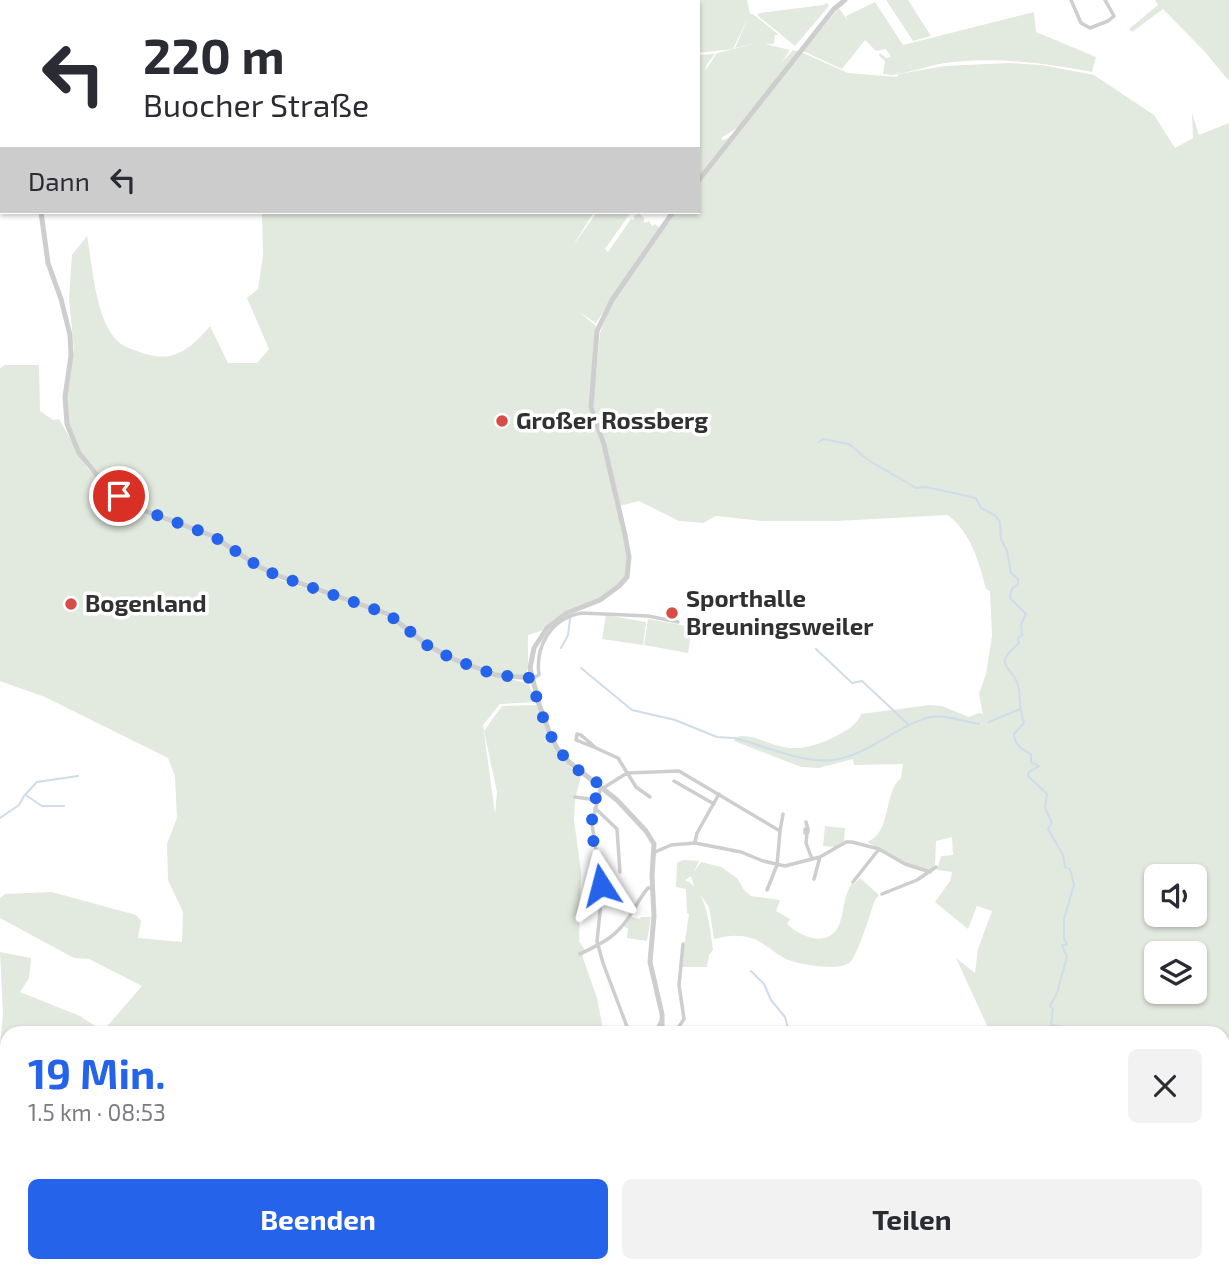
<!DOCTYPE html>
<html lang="de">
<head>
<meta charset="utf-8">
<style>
	:root { --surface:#fff; --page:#f2f2f3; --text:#2b2b33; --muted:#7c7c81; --accent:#2563eb }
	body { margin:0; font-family:"Exo 2",sans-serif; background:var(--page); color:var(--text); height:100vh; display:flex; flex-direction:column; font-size:26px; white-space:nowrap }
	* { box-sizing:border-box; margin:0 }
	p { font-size:23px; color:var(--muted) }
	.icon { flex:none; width:38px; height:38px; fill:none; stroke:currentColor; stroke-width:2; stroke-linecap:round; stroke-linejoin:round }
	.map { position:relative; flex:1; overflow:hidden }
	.drawer { position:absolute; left:0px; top:1026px; width:1230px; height:247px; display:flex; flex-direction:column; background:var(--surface); border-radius:21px 21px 0 0; box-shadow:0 2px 5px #0004 }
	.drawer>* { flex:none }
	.top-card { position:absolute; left:0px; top:0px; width:700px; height:214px; box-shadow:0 2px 5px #0004; background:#fff; color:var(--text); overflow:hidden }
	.controls { position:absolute; left:1144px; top:864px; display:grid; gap:14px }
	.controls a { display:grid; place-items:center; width:63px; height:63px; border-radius:10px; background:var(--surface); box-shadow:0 2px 5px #0004; font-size:35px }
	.pin { position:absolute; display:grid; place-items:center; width:60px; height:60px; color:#fff; margin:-30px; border:4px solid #fff; border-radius:50%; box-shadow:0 2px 7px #0007 }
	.me { position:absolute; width:77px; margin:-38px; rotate:351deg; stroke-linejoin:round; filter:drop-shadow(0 0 5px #0008) }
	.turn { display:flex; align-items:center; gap:24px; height:147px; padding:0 28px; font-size:32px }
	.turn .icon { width:91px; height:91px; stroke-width:2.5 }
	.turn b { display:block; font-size:49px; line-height:60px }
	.then { display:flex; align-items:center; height:66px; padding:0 28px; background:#0003; gap:14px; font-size:26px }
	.round { display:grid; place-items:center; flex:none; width:74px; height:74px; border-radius:10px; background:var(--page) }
	.head { display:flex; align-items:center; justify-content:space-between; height:119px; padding:0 28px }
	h1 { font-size:42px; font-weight:700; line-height:52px; color:var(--accent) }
	.button { display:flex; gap:14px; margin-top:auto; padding:14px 28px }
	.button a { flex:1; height:80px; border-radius:10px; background:var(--accent); color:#fff; font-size:28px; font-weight:700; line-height:80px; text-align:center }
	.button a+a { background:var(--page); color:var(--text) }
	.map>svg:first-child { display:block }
	.green { fill:#e2e9de; fill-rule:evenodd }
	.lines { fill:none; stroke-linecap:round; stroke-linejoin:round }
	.stream { stroke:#cfdcea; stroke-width:2 }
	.minor { stroke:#cecece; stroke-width:3.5 }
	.tertiary { stroke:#cecece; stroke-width:5 }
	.secondary { stroke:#bbb; stroke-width:6 }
	.route { stroke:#2563eb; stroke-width:12; stroke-dasharray:0 21.6 }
	.poi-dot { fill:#d74c44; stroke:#fff; stroke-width:2.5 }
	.labels { text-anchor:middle; stroke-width:7; stroke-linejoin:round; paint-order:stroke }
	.poi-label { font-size:24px; font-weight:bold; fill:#313131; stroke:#fff; text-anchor:start }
</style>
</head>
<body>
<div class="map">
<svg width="1229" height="1271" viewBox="0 0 1229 1271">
	<rect width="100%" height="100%" fill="#fff"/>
	<path class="green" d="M249 0H747L750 14H753L779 35H775L774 44H765L790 50 781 63 793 50 798 51 740 126 721 138 723 140 729 138 698 177V55L715 54 707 64 705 71 717 53 758 43 735 48 749 16 733 49 698 53V2H249Z
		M886 0H908L931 36 913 41Z
		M1155 0H1229V81L1205 52 1163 9 1132 32 1129 29 1158 5Z
		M875 2 903 45 1034 12 1036 32 1096 57 1092 72C1043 63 994 56 945 63 927 66 909 73 891 75L883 74 885 61 879 56 880 53 886 58 891 57 886 49 876 51 865 40 842 69 803 51 839 8 848 21 846 16Z
		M827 3 829 6 795 46 757 15 760 13 823 5Z
		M801 52 848 73 897 77 899 74 945 66 1009 63 1042 65 1094 75 1154 115 1175 148 1193 138 1192 113 1199 135 1229 123V1271H1132L1134 1265H1223V1032H990L956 958 975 973 978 949 992 911 977 906 968 929 935 902 950 881 952 872 937 870 941 856 953 855 952 837 936 841 935 865 929 871 906 863 867 842C892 833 883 792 901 778L903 764 854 765 853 759 819 768 801 767 734 741 736 737C751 733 765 743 779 746 801 752 822 744 842 733 850 728 858 723 861 714L930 705 942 706 969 717 979 713 983 714 979 694 986 674 992 636 990 591 986 589C979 562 971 533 948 515L837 521H762L716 516 703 523 679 521 639 501 620 506 593 404 600 333 611 305 676 212H698V183ZM1157 877H1195V915H1157ZM1157 954H1195V992H1157Z
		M262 212H594L572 247 597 212H631L605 249 608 252 631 219 634 220V216L639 213 644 218V223L649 221 652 226 655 224 660 228 596 323 579 312 596 326 589 406 605 457 627 555 626 573 622 581 599 599 547 626 541 631 528 635C527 649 530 662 526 676L501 675 472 666 430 646 392 613 281 575 258 564 216 535 138 505 109 485 82 454 70 429 67 412V374L74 350 69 299 72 255 87 236C93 267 95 324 121 344 128 349 138 351 146 354 176 363 192 347 210 326L228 363H257L269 349 247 298 258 289 263 256Z
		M5 365H39L40 411 53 420 59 419 87 468 119 498 215 539 255 567 275 578 384 615 443 657 485 674 528 683 536 702 500 704 483 725 495 814 497 792 484 731 502 706 538 705C548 731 557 759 581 776L575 799 574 820 581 872 579 941 586 952 582 955 597 998 603 1029 606 1032H7V1174L1 1151 0 1111V1047L3 1013 0 952 31 958 29 978 20 992 80 1016 103 1031 142 986 89 959 74 958 0 918V898L5 894 52 892 136 915 141 921 138 938 182 942 183 912 168 880 167 844 177 818 175 776 168 758 45 697 0 681V368Z
		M606 615 646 622 643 645 602 639Z
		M648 619 692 627 688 653 644 645Z
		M825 826 845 828 844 841 835 847 823 846Z
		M683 860 699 861 694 872 701 862 721 867 737 878 744 890 751 896 780 900 776 911 790 919 787 924C801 937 828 949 839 925 845 911 842 900 852 883L854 884 860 878 879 895 875 900C869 916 861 947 851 961 843 973 795 964 784 958 773 952 763 941 751 938 738 934 726 936 714 939L709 907 694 886 691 876 685 880C707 889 710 928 713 950L709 955 707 967H681L689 914 687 913 686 889 676 887 677 863Z
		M631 917 640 919 641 917H651L647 941 627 938 628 928 624 927Z
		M65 1265H253L254 1271H154L151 1265C125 1271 95 1270 67 1268Z
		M256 1265H344L345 1266 343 1271H257Z
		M580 1265H842L843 1271H585Z
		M1032 1265H1131L1129 1271H1032Z"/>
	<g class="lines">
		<path class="stream" d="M819 442 823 439 849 444 868 460 916 488 926 487 976 498 981 508 996 516 1000 522 1001 539 1007 551 1011 573 1018 579V585L1012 588 1010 598 1026 614 1021 624 1022 635 1018 638 1019 643C989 669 1015 664 1019 689 1020 701 1020 712 1024 723L1014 734C1014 744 1022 750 1031 754V762L1039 766 1029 772 1028 776 1047 794 1045 808 1052 823 1048 829 1063 855 1065 867 1070 869 1074 885 1064 919V938L1067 945H1062L1067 957 1057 993 1050 1006 1053 1009 1051 1025 1061 1027 1068 1032
			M561 648 568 635 570 619
			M816 649 851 682
			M581 668 632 710 675 720 717 737 732 738
			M852 683 862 681 909 725
			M989 722 1020 709
			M734 738C763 745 803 764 833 760 870 755 896 725 931 717 944 714 965 722 979 724
			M27 796 42 806H64
			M0 818 19 805 24 796 37 782 78 776
			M751 971 764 984 771 1000 785 1017 789 1032
			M3 1234 7 1235
			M319 1265 340 1270
			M1081 1265 1083 1271
			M69 1269 103 1271"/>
		<path class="minor" d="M35 0V2
			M67 0 69 2
			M1071 0 1081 23 1090 28 1108 21 1114 16 1105 0
			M533 678 539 675C535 646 551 618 582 613L648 616 678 622
			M577 734 581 735 596 748 576 740Z
			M596 748 618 758 636 787 650 797
			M674 781 714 804
			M575 797 596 800
			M595 808 617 829 620 872
			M806 822 808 829
			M805 829H808V832L805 833Z
			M780 831 783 814
			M807 833 806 843 812 859
			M695 842 697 833 719 794
			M655 852 671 845 695 843 741 852 763 861 785 866 820 857 846 842H852L879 849 905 864 930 872
			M814 879 820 857
			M853 882 879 849
			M882 894 917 880 936 867
			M580 954C602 943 615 938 629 917 636 907 640 897 648 888H652
			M629 1032 603 963 597 941 602 892 592 824 600 790 627 773 679 771 780 831 777 865 767 890
			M645 1032 656 1031 661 1021
			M675 1032 684 1019 679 985 683 944"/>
		<path class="tertiary" d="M79 0V2
			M0 67 2 66
			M698 181 834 9 845 0
			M41 212 48 263 61 299 70 335 71 355 65 397 67 424 79 453 107 487 135 507 213 536 258 566 276 575 388 614 427 645 453 659 496 675 531 678
			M662 1032V1014L650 962 654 916 652 876 654 844 646 831 617 800 569 762 557 748 550 734 539 704 530 668 534 648 547 628 567 613 600 600 619 586 627 577 629 557 625 535 604 445 591 407 597 331 612 300 673 212
			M865 1265V1271"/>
		<path class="secondary" d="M0 1190 5 1218
			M7 1216 3 1223 7 1229
			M43 1265 49 1271"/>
	</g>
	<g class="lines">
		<path class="route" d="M119 496 135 507 213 536 258 566 276 575 388 614 427 645 453 659 496 675 531 678C539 706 547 738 567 760 577 771 591 778 603 787 582 807 597 859 601 885"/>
	</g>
	<g class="poi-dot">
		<circle cx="502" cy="421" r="7"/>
		<circle cx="71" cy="604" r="7"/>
		<circle cx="672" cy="613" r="7"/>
	</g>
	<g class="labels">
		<g class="poi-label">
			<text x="516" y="429">Großer Rossberg</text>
			<text x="686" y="607">Sporthalle<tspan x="686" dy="28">Breuningsweiler</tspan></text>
			<text x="85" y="612">Bogenland</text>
		</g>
	</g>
</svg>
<div class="controls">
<a><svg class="icon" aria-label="sound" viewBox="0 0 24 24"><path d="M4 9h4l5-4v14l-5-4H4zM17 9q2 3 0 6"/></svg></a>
<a><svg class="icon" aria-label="layers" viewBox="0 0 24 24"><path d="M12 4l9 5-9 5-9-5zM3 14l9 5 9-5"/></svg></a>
</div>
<div class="pin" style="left:119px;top:496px;background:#d93025"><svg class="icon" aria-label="arrive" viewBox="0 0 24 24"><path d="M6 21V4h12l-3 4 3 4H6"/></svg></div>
<svg class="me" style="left:601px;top:885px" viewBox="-20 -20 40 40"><path d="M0-17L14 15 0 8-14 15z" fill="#2563eb" stroke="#fff" stroke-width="4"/></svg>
<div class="top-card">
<div class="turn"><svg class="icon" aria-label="left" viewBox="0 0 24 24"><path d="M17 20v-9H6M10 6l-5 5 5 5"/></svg><div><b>220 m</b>Buocher Straße</div></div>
<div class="then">Dann<svg class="icon" aria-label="left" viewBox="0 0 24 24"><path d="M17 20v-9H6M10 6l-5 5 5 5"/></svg></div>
</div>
<section class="drawer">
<div class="head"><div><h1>19 Min.</h1><p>1.5 km · 08:53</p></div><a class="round"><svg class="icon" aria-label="close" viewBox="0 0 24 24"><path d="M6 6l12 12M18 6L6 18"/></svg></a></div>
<div class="button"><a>Beenden</a><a>Teilen</a></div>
</section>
</div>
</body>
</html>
